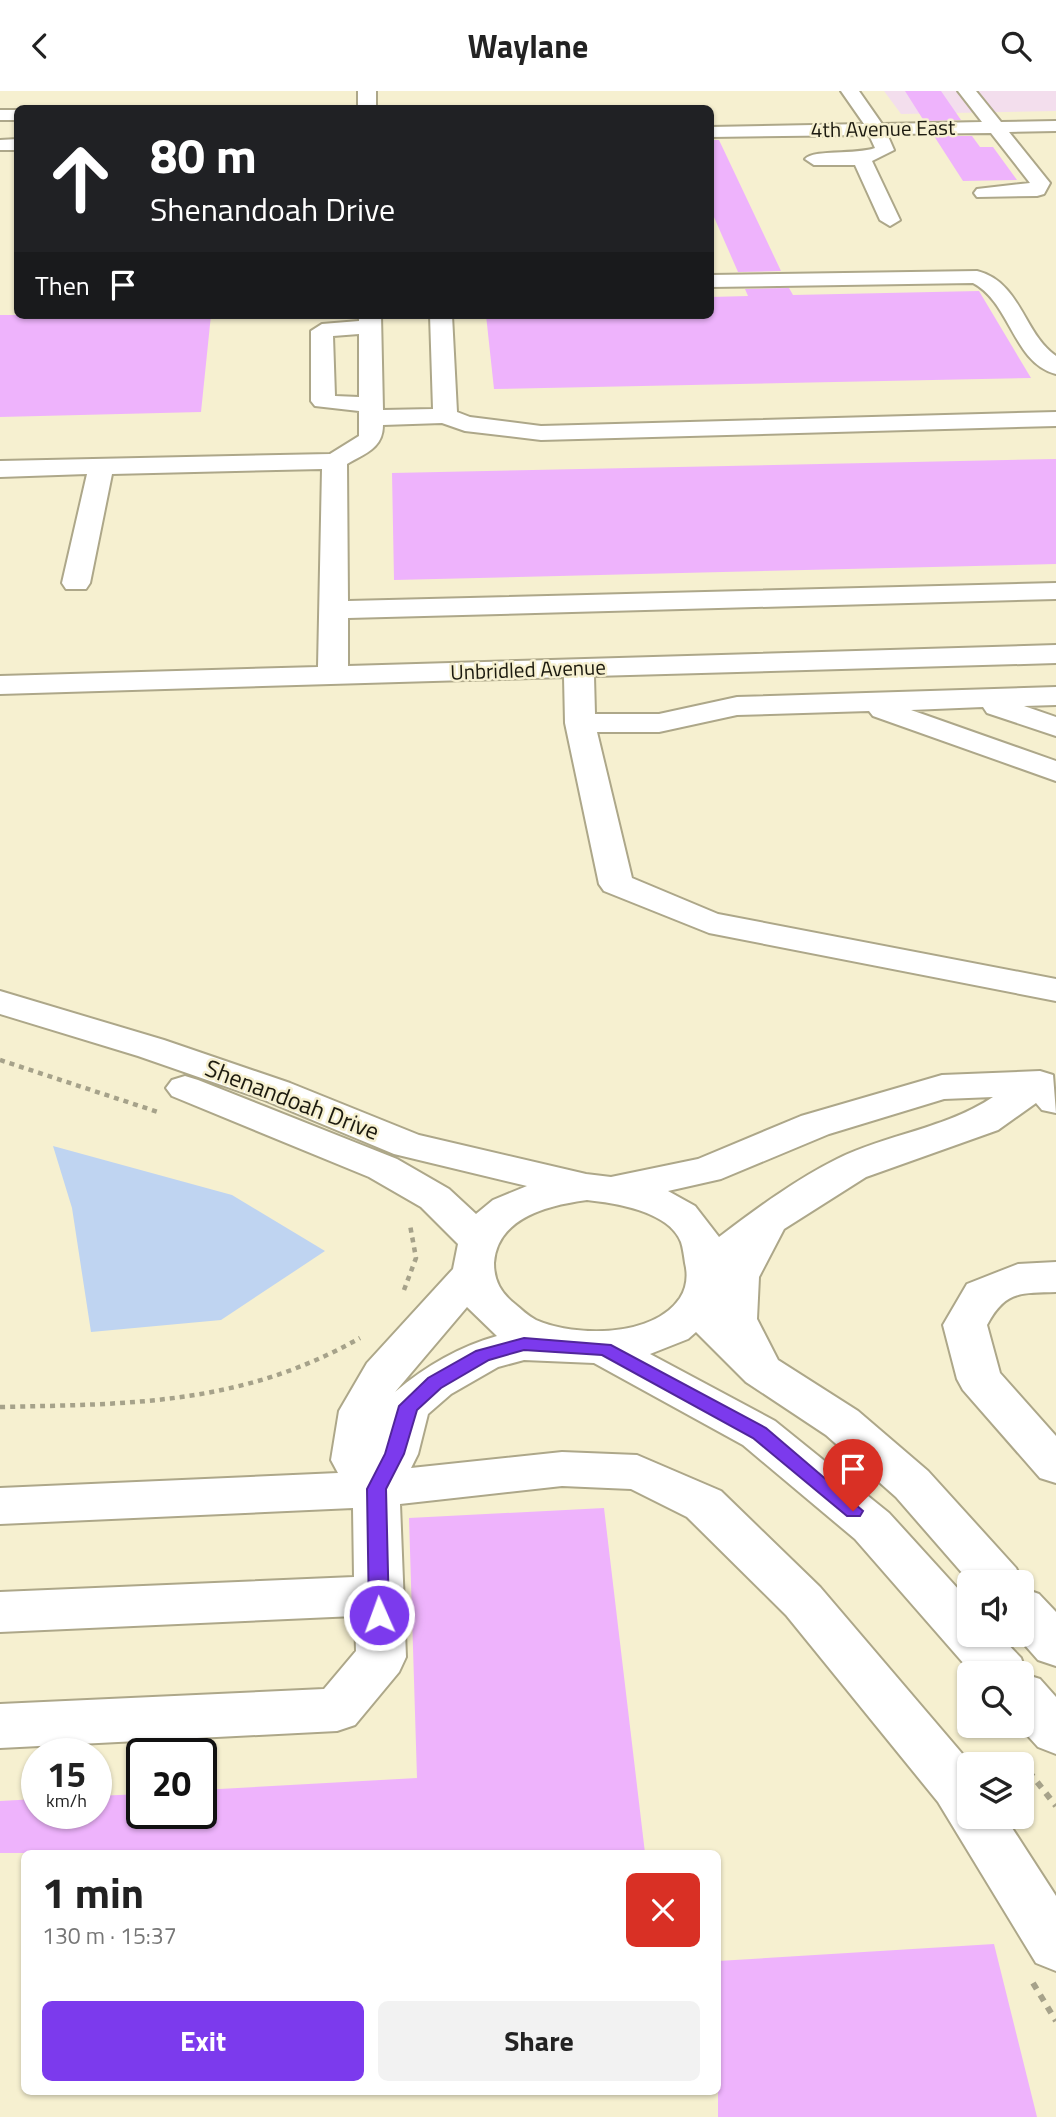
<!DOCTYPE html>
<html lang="en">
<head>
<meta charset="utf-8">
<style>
	:root { --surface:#fff; --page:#f2f2f2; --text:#222; --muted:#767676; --accent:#7c3aed }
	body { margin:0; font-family:"Titillium Web",sans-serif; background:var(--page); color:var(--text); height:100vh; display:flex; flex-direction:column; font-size:26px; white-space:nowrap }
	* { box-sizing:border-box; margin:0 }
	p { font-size:23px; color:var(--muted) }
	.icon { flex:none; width:38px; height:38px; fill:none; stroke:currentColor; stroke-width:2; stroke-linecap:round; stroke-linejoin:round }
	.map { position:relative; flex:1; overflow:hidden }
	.details { position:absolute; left:21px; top:1759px; width:700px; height:245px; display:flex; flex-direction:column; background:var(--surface); border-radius:10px; box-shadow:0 2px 5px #0004 }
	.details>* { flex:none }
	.top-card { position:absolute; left:14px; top:14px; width:700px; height:214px; border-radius:10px; box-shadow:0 2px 5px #0004; background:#202124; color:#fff; overflow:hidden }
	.fabs { position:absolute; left:957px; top:1479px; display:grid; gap:14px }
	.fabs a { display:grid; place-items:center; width:77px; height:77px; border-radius:10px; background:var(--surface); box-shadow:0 2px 5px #0004; font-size:35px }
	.speed { position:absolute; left:21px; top:1647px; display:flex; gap:14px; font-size:35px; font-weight:700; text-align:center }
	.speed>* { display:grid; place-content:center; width:91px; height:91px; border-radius:50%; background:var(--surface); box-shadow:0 2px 5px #0004; line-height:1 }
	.speed small { font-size:18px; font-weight:400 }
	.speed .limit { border:4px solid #111; border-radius:10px; background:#fff; color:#111 }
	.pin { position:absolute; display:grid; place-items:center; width:60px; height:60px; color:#fff; margin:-72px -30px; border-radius:50% 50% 50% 0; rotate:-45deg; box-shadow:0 0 7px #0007 }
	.pin .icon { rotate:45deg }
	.me { position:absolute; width:77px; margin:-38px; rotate:358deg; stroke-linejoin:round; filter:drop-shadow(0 0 5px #0008) }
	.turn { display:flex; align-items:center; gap:24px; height:147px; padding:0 21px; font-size:32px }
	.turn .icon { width:91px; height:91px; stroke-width:2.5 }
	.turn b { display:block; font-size:49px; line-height:60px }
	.then { display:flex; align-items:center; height:66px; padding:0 21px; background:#0003; gap:14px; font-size:26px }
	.round { display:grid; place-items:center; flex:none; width:74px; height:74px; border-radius:10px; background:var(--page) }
	.head { display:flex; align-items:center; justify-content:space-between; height:119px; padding:0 21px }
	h1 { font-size:42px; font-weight:700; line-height:52px }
	.primary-button { display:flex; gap:14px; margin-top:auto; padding:14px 21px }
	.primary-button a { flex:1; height:80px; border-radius:10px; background:var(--accent); color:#fff; font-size:28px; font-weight:700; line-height:80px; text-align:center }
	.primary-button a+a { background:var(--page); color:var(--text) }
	header { display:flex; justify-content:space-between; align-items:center; height:91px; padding:0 21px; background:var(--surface); font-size:32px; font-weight:700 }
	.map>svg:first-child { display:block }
	.industrial { fill:#f3deed }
	.water { fill:#bfd4f1 }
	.building { fill:#eeb3fc }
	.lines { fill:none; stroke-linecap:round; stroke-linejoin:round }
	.minor-casing { stroke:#ada789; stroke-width:4 }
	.path-far1 { stroke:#a6a28a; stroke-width:4.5; stroke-dasharray:5 5; stroke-linecap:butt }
	.path { stroke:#a6a28a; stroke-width:6; stroke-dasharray:7 7; stroke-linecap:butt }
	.minor { fill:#fff; fill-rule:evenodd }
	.route { fill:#7c3aed; stroke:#51269a; stroke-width:2 }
	.labels { text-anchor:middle; stroke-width:5; stroke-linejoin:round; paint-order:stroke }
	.far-street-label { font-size:21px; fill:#1c1a0f; stroke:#f6f0d0 }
	.street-label { font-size:24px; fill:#1c1a0f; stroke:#f6f0d0 }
</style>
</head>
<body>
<header><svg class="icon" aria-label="back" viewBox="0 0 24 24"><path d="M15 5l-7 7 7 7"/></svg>Waylane<svg class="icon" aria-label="search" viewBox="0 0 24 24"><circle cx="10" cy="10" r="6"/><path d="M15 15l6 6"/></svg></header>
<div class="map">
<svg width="1056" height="2026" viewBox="0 0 1056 2026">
	<rect width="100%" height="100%" fill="#f6f0d0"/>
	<path class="industrial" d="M884 0H1056V20L901 23Z"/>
	<path class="water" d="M53 1055 232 1104 325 1160 221 1229 91 1241 72 1117Z"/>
	<path class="building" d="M905 0H941L961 29 924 30Z
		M934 45H972L980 56H993L1017 89 963 90Z
		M710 49H719L781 180 738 181 710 117Z
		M789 197 793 204 979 200 1031 287 494 298 486 224H710V206L748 205 745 198Z
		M0 224H211L201 321 0 326Z
		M1056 368V473L394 489 392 382Z
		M604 1417 645 1762H0V1710L37 1708V1722H96V1705L142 1703V1722H201V1699L417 1687 409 1427Z
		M994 1853 1037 2026H718V1870Z"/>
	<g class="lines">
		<defs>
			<path id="minor" d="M358 0H376V18H358Z
				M841 0H859L882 33 982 31 958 0H976L1001 31 1056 30V40L1009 41 1050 92 1044 103 1037 105 977 106 974 102 977 98 1030 92 991 42 887 43 894 59 872 70 900 129 890 135 880 129 855 74H814L805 68C814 58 856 64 875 57L869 44 710 46V36L864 33Z
				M0 19H18V29H0Z
				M18 48V59H0V49Z
				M977 180C1021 191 1023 242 1056 265V283C1013 272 1011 212 973 192L710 196V184Z
				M359 224H381L383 319 433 318 430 224H452L457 321 470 326 541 335 1056 321V335L541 349 465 340 442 332 383 334C383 357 366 362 347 373L348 510 1056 492V508L348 527V575L1056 554V572L594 585 595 623H659L737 606 1056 596V614L1024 615 1056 626V645L987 622 983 616 911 619 1056 670V690L873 625 869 620 737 624 659 641H597L632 787 718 823 1056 888V910L709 842 604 800 599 793 565 632 564 586 0 603V585L318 576 322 378 112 383 90 492 86 498H66L62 492 87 383 0 386V370L330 363 359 345V320L315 315 311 310V240L322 233 359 230ZM359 243V306L335 305 333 245Z
				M0 900 164 949 290 992 419 1044 586 1083 611 1086 698 1068 801 1025 942 984 1040 980 1053 984 1056 1022 1042 1019 1036 1012 998 1039 866 1086 784 1138 759 1186 757 1228 778 1269 858 1320 928 1380 1016 1477 1023 1491 1022 1493V1491H970L896 1406 826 1344 746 1291 696 1241 688 1248 650 1263 775 1330 889 1422 970 1511V1544H999L1021 1567 1027 1584 1040 1588 1056 1606V1663L1038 1656 1018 1634H1022V1582H972L855 1448 743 1354 594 1272 524 1269 498 1276 451 1303 428 1323 418 1363 411 1377 562 1361 637 1364 721 1400 820 1496 971 1673 970 1726H1005L1056 1805V1880L1036 1872 938 1711 786 1524 687 1426 631 1398 562 1395 400 1413 406 1566 399 1581 355 1634 337 1640 0 1657V1613L324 1598 356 1560 355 1525 0 1541V1501L354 1486 353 1417 0 1433V1397L338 1382 331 1369 339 1320 367 1272 453 1178 458 1153 421 1116 369 1086 172 1005 166 997 172 989 185 985 198 989 397 1068 449 1098 476 1123 493 1109 527 1095 394 1063 262 1008 138 965 0 923ZM993 1006C945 1038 887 1043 837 1068 795 1089 756 1118 719 1146L695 1115 668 1100 721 1088 829 1043 944 1008ZM587 1109C615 1112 669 1120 681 1151 683 1157 684 1165 685 1172 688 1184 687 1196 680 1207 653 1247 575 1246 536 1229 528 1225 521 1218 515 1213 501 1202 494 1190 494 1172 497 1126 550 1114 587 1109ZM467 1216 497 1245C458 1256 426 1275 395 1301Z
				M1056 1171V1201C1020 1202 1005 1200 987 1234L1000 1282 1056 1345V1392L1040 1387 963 1299 957 1288 943 1234 967 1193 1018 1173Z
				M1022 1497 1039 1503 1056 1521V1575L1038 1569 1016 1544H1022Z"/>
		</defs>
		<use href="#minor" class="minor-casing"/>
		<path class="path-far1" d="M0 969 161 1022
			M404 1199 416 1167 410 1134
			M0 1316C132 1313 241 1314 360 1247"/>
		<path class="path" d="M993 1634 1002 1645
			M1020 1669 1056 1715
			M1033 1892 1056 1930"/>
		<use href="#minor" class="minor"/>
	</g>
	<path class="route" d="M524 1247 611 1254 766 1337 863 1420 860 1425H847L753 1347 602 1264 524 1259 489 1269 441 1297 417 1319 404 1363 386 1398 389 1524 386 1530H372L369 1524 367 1398 385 1363 399 1315 428 1287 476 1260Z"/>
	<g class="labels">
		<g class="far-street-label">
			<text transform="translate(883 38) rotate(-1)" y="7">4th Avenue East</text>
			<text transform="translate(528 579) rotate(-2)" y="7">Unbridled Avenue</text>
		</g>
		<g class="street-label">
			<text transform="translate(292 1009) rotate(21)" y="8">Shenandoah Drive</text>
		</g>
	</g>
</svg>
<div class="fabs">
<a><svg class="icon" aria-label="sound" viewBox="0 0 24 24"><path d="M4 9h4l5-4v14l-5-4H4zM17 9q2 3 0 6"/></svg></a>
<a><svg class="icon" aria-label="search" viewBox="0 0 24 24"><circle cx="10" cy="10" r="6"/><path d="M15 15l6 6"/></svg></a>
<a><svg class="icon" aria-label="layers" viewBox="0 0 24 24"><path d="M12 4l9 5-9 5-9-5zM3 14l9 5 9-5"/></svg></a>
</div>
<div class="speed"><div>15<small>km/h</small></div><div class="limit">20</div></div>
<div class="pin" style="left:853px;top:1420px;background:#d93025"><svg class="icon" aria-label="arrive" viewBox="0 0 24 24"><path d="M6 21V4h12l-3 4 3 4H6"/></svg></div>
<svg class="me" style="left:379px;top:1524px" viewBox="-20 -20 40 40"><circle r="17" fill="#7c3aed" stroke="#fff" stroke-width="3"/><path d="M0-11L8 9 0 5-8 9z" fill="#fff"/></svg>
<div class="top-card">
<div class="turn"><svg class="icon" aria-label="ahead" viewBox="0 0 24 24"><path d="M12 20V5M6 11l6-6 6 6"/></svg><div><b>80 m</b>Shenandoah Drive</div></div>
<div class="then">Then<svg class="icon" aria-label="arrive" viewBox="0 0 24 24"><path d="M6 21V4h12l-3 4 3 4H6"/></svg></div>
</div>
<section class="details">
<div class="head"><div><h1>1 min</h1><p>130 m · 15:37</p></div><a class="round" style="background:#d93025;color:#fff"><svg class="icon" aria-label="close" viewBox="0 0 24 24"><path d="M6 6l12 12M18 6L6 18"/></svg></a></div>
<div class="primary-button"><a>Exit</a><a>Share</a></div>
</section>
</div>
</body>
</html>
